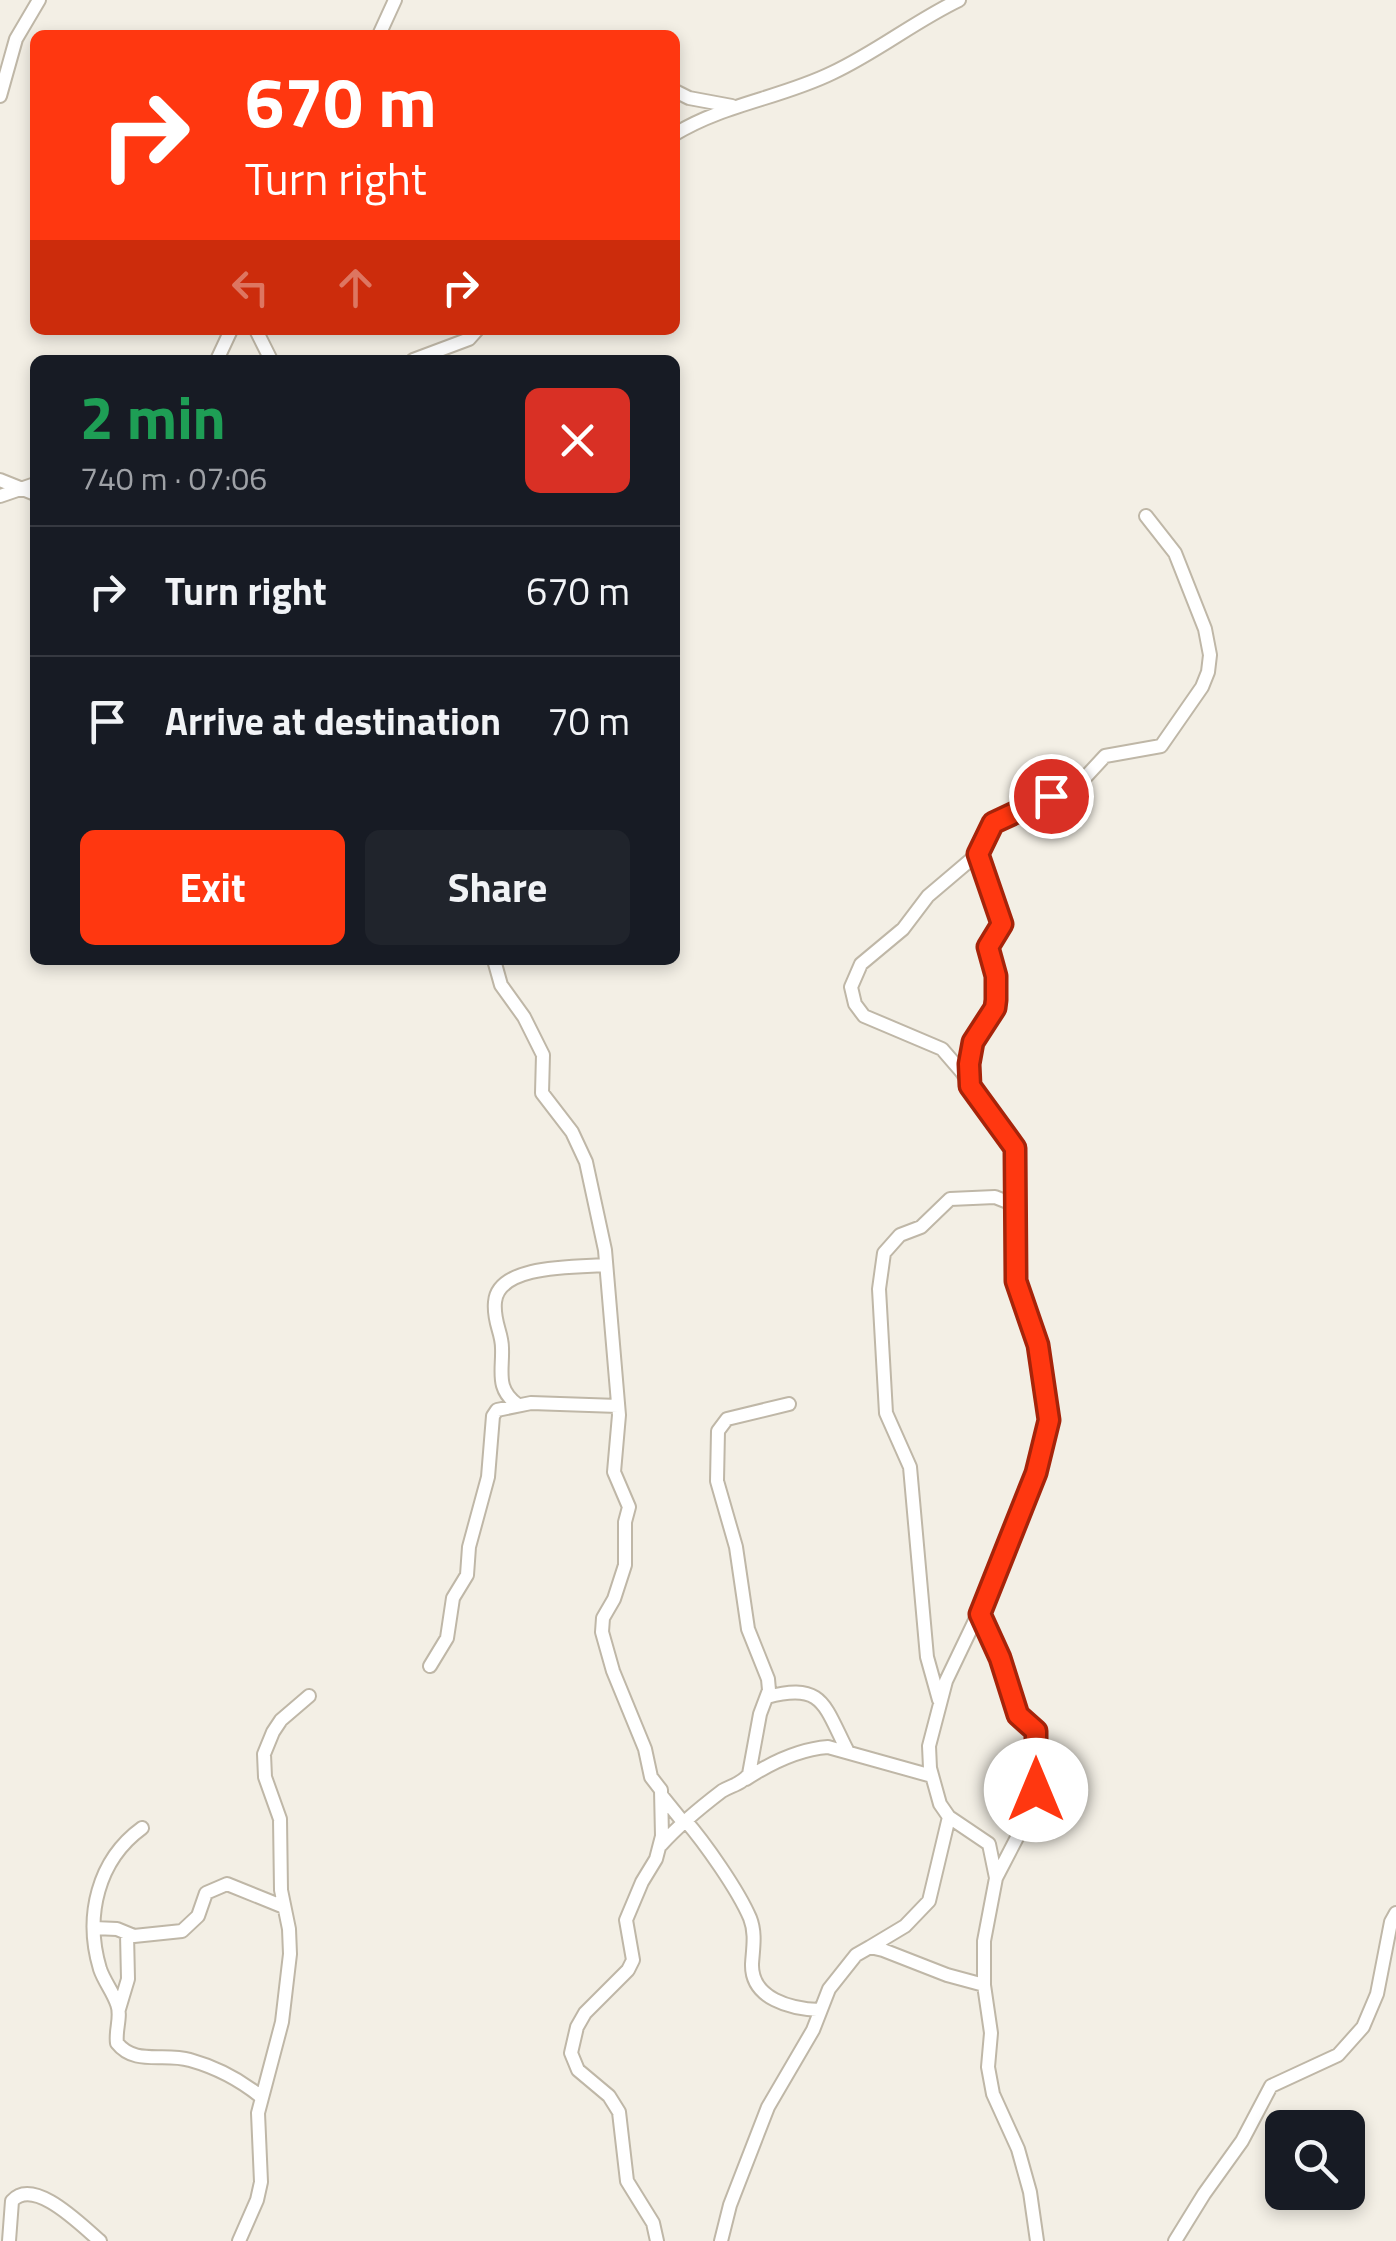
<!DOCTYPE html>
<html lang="en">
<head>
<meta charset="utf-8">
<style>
	:root { --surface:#171b24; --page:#20242c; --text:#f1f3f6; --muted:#9ea1a6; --line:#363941; --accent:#ff3710 }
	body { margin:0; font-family:"Titillium Web",sans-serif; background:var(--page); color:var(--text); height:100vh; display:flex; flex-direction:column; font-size:38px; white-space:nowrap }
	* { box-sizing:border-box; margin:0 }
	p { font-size:32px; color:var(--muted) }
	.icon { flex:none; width:55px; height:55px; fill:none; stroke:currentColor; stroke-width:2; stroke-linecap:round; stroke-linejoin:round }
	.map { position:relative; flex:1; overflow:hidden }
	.details { position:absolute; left:30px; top:355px; width:650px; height:610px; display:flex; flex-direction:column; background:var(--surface); border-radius:15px; box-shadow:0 5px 15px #0003 }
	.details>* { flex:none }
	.top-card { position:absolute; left:30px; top:30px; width:650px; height:305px; border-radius:15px; box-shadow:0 5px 15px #0003; background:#ff3710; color:#fff; overflow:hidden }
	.tools { position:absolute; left:1265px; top:2110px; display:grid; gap:20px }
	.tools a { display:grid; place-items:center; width:100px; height:100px; border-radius:15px; background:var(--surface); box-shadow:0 5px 15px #0003; font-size:50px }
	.pin { position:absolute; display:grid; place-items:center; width:85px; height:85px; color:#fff; margin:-42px; border:5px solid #fff; border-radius:50%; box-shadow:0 2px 10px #0007 }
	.me { position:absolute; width:110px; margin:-55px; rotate:0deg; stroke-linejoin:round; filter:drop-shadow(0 0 8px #0008) }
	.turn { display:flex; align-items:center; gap:35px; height:210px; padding:0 50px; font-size:45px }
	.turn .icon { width:130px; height:130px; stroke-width:2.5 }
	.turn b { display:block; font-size:70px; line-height:85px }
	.lanes { display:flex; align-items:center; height:95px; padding:0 50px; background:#0003; justify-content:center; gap:50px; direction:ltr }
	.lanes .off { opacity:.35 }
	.round { display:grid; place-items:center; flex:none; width:105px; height:105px; border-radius:15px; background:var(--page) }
	.headline { display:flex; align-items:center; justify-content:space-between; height:170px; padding:0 50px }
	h1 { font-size:60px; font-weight:700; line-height:75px; color:#1e9e55 }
	.primary-button { display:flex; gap:20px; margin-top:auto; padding:20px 50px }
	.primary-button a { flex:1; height:115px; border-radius:15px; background:var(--accent); color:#fff; font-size:40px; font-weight:700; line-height:115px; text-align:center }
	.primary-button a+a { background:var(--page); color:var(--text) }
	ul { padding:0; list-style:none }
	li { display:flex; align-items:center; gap:30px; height:130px; padding:0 50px; border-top:2px solid var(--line) }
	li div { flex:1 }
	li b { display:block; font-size:38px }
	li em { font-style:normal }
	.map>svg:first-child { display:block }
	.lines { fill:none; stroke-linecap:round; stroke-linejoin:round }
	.minor-casing { stroke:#bfb7a7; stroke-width:16 }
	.minor { stroke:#fff; stroke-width:12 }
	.route-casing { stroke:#a6240a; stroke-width:25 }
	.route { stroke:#ff3710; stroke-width:18 }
</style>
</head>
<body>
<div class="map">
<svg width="1396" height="2241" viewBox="0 0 1396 2241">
	<rect width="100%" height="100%" fill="#f3efe5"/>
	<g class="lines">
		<defs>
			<path id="minor" d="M379 35 395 0
				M675 91 689 98 732 106
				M0 96 16 39 39 0
				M675 134C724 104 781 98 832 73 877 52 915 21 959 0
				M256 330 271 360
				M217 360 231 330
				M413 360 469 339 477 330
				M0 480 35 494
				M0 496 35 484
				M494 960 501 985 524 1017 543 1055 542 1093 572 1132 586 1162 605 1250 619 1415 614 1472 629 1507 625 1522V1565L614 1599 603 1618 602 1632 613 1671 645 1749 651 1777 661 1790 662 1836 656 1859 642 1882 626 1920 633 1960 628 1970 585 2013 577 2027 571 2053 578 2070 609 2096 619 2112 627 2181 653 2223 657 2241
				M970 1083 969 1064 973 1042 995 1009 996 1000V976L987 947 1002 924 978 854
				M518 1405C495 1389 503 1371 502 1348 502 1332 493 1322 495 1302 498 1264 577 1267 606 1265
				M979 1614 1001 1658 1003 1677 1019 1718 1036 1731 1037 1799 996 1878 984 1941V1985L991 2033 988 2067 993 2094 1018 2149 1030 2192 1037 2241
				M430 1666 447 1638 453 1598 467 1575 469 1547 488 1477 493 1416 497 1410 531 1403 618 1406
				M767 1697C823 1682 824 1705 847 1750
				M939 1700 927 1657 910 1467 886 1413 879 1289 884 1253 900 1235 921 1227 950 1199 995 1197 1015 1205
				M746 1779C769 1764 800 1749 828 1747L932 1776
				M662 1796 683 1822
				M685 1820C705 1843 738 1890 750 1918 756 1933 753 1948 752 1964 751 1999 791 2009 820 2010
				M142 1828C98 1860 84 1916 100 1969 104 1981 113 1992 117 2004 122 2016 115 2030 117 2043 135 2066 164 2052 190 2060 215 2067 240 2080 260 2096
				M661 1845C679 1825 701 1807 722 1791 732 1785 742 1784 749 1774L760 1714 769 1690 768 1679 748 1629 736 1547 717 1481 718 1431 727 1419 789 1404
				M996 1878 989 1844 949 1817 940 1804 930 1768 929 1746 946 1681 1003 1562 1019 1511 1040 1461 1048 1431 1037 1345 1017 1281 1015 1148 961 1071 942 1049 864 1016 855 1004 851 987 861 964 903 929 928 896 981 851 990 826 1080 783 1105 756 1161 746 1202 687 1208 672 1210 655 1205 629 1175 553 1146 516
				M94 1928 117 1929 134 1936 182 1931 198 1916 206 1893 227 1884 284 1907
				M870 1947 905 1926 929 1901 949 1817
				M119 2009 128 1979 127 1934
				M9 2241 12 2201C34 2176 82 2226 100 2241
				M239 2241 257 2200 261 2182 258 2113 282 2022 290 1954 289 1929 281 1890 280 1819 265 1777 264 1754 273 1732 281 1720 309 1696
				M721 2241 730 2205 768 2107 813 2030 829 1989 856 1955 870 1947 883 1950 947 1975 984 1985
				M1175 2241 1204 2194 1242 2141 1271 2086 1338 2055 1363 2027 1377 1994 1391 1922 1396 1913"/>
		</defs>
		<use href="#minor" class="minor-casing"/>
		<use href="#minor" class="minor"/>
	</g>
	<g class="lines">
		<defs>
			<path id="route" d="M1036 1790V1731L1018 1715 1000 1658 980 1614 1036 1473 1049 1420 1038 1345 1016 1281 1015 1148 970 1086 969 1064 973 1042 995 1008 996 1000V976L988 947 1002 924 978 854 993 823 1051 796"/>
		</defs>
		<use href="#route" class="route-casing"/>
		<use href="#route" class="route"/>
	</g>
</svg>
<div class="tools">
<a><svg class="icon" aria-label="search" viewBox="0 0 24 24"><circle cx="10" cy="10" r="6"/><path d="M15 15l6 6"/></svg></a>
</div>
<div class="pin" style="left:1051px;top:796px;background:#d93025"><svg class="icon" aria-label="arrive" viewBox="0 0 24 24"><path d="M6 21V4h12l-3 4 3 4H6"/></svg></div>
<svg class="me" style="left:1036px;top:1790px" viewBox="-20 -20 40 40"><circle r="19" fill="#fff"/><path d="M0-13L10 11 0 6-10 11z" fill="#ff3710"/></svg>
<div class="top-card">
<div class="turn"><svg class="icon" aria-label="right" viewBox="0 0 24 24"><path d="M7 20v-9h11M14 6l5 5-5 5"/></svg><div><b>670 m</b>Turn right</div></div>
<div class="lanes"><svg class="icon off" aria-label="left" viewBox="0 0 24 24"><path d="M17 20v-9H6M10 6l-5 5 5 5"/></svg><svg class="icon off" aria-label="ahead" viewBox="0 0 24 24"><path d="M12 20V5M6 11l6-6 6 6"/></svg><svg class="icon" aria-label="right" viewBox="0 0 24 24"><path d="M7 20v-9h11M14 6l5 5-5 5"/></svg></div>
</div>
<section class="details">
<div class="headline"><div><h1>2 min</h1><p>740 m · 07:06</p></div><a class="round" style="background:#d93025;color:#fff"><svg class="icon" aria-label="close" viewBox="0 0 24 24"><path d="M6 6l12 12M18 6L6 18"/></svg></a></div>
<ul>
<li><svg class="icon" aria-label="right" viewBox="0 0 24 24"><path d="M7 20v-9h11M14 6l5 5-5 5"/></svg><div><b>Turn right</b></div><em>670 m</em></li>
<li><svg class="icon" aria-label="arrive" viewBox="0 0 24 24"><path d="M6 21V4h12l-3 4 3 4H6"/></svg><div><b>Arrive at destination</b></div><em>70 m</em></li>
</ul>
<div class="primary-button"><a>Exit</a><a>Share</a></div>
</section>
</div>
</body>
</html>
